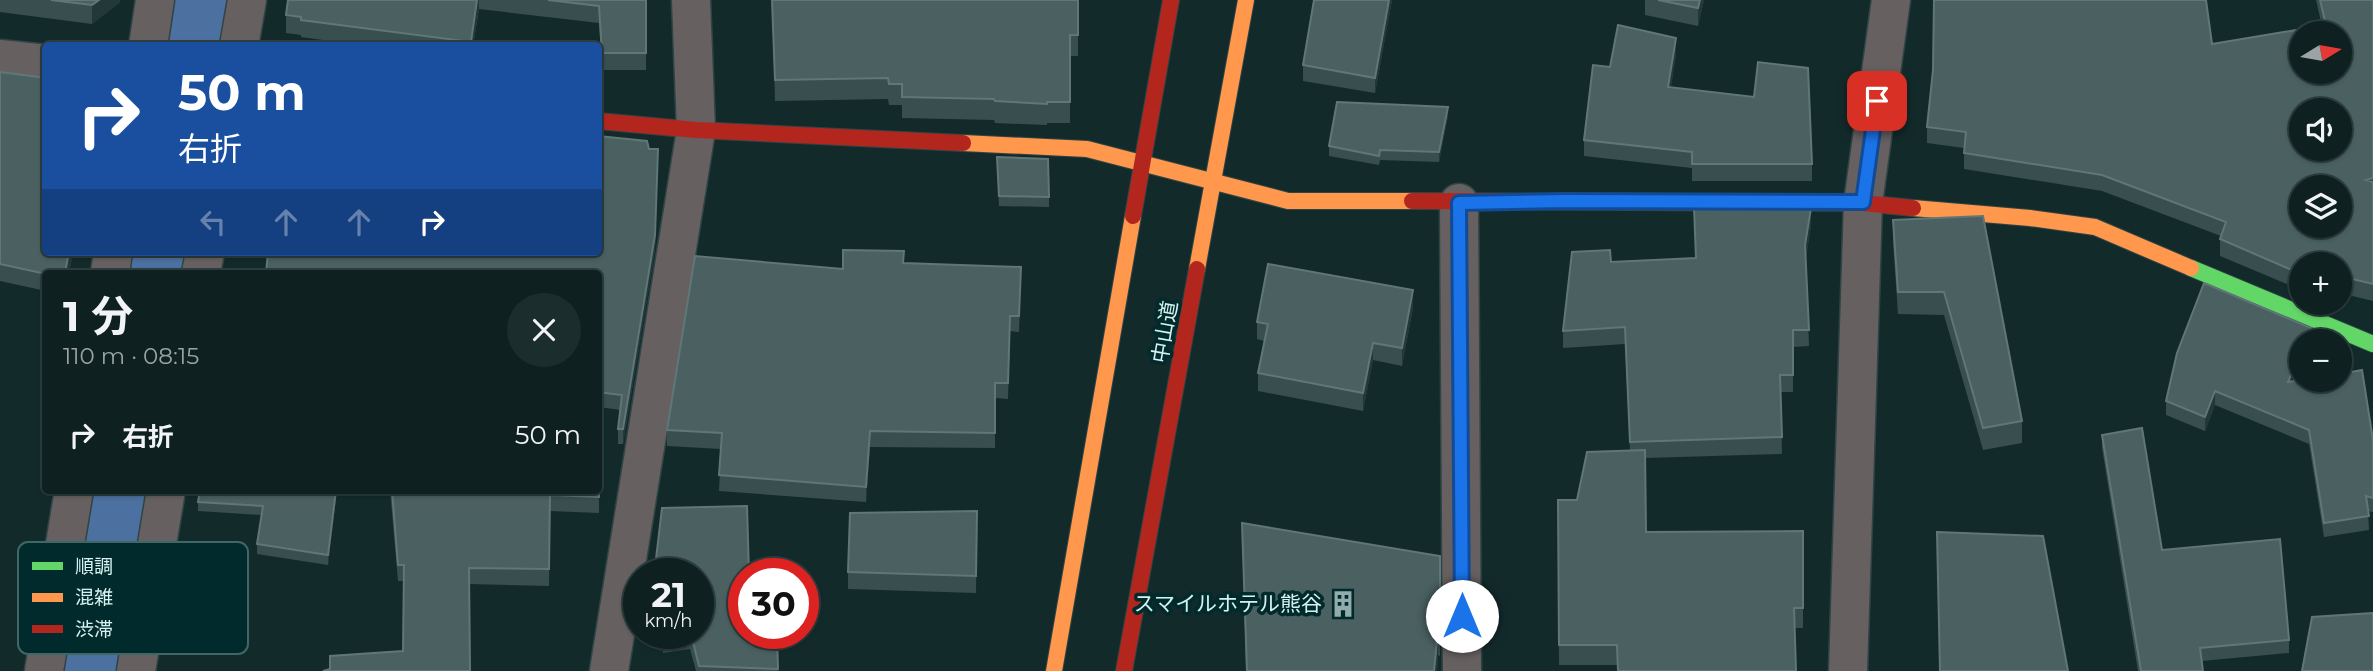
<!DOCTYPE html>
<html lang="ja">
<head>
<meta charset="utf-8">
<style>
	:root { --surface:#0e2020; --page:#1c2d2d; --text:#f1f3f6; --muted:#9ba3a5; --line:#2e3e3e }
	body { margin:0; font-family:Montserrat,"Noto Sans JP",sans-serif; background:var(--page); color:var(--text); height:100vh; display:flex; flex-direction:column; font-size:26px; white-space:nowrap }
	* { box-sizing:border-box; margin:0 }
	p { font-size:23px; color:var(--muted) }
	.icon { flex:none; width:38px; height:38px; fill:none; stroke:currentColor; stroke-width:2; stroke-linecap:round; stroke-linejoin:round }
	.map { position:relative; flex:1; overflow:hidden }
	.sheet { position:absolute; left:42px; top:270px; width:560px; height:224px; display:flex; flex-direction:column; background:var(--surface); border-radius:7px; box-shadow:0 2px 5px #0004,0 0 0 2px var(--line) }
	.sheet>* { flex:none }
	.hud { position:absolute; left:42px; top:42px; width:560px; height:214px; border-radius:7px; box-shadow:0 2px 5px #0004,0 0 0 2px var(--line); background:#1a4fa0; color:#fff; overflow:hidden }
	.needle { width:46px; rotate:79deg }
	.controls { position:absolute; left:2289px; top:21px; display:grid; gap:14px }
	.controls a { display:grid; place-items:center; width:63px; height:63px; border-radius:50%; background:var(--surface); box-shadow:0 2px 5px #0004,0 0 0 2px var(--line); font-size:35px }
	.speed { position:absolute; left:623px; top:558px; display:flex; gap:14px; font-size:35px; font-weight:700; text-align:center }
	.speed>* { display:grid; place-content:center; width:91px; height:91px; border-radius:50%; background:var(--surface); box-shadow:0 2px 5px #0004,0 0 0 2px var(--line); line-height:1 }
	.speed small { font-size:18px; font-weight:400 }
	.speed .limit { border:10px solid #d22; background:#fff; color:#111 }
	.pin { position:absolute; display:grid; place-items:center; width:60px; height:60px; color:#fff; margin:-30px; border-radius:14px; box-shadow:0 4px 10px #0006 }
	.me { position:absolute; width:77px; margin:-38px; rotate:0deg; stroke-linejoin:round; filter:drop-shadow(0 0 5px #0008) }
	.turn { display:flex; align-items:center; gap:24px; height:147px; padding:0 21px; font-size:32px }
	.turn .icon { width:91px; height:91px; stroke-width:2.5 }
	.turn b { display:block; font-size:49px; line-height:60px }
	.lanes { display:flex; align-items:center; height:66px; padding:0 21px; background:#0003; justify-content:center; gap:35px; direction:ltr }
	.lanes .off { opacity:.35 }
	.round { display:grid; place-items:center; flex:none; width:74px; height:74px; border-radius:37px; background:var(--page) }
	.summary { display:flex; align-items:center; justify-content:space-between; height:119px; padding:0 21px }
	h1 { font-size:42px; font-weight:700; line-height:52px }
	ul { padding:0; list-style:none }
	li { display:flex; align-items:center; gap:21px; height:91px; padding:0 21px }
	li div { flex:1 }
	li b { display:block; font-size:26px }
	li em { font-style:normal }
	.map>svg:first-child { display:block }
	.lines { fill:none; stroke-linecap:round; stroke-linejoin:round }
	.river { stroke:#4c709f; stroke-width:93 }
	.street-casing { stroke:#304445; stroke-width:41 }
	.fast-casing { stroke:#304445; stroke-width:18 }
	.slow-casing { stroke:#304445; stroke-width:18 }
	.jam-casing { stroke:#304445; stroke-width:18 }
	.street { stroke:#666061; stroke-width:38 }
	.fast { stroke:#63d668; stroke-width:16 }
	.slow { stroke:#ff974d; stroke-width:16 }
	.jam { stroke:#b3261e; stroke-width:16 }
	.wall { fill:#394e4f }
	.shaded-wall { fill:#233839 }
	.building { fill:#4a6061; stroke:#607677; stroke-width:2; fill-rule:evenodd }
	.route-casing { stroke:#114b97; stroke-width:18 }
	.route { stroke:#1a73e8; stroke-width:12 }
	.labels { text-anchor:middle; stroke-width:7; stroke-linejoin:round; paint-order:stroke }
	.street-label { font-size:21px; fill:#d6f1f1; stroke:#002a2b }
	.poi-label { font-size:21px; fill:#d6f1f1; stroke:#002a2b; text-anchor:end }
	.key { fill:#002a2b; stroke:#406666; stroke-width:2 }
	.key-label { font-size:19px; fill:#d6f1f1 }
</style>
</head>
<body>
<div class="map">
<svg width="2373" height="671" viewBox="0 0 2373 671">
	<rect width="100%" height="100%" fill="#132a2b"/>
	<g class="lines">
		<path class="river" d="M196 34 202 0
			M156 273 159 252
			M89 671 119 490"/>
		<defs>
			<path id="street" d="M148 46 155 0
				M239 46 247 0
				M0 59 46 64
				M1459 203 1462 671
				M110 273 113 252
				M201 273 205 252
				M44 671 74 490
				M136 671 166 490
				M609 671 696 130 691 0
				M1848 671 1863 203 1891 0"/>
			<path id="fast" d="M2191 268 2373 344"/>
			<path id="slow" d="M963 143 1087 149 1288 201H1412
				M1913 208 2030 218 2095 227 2191 268
				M1197 269 1246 0
				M1054 671 1133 216"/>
			<path id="jam" d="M598 121 696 130 963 143
				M1412 201 1863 203 1913 208
				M1133 216 1171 0
				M1124 671 1197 269"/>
		</defs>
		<use href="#street" class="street-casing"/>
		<use href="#fast" class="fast-casing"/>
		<use href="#slow" class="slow-casing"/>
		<use href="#jam" class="jam-casing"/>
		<use href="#street" class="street"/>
		<use href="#fast" class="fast"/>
		<use href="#slow" class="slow"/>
		<use href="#jam" class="jam"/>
	</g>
	<path class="wall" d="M0 0H120V2L92 24 0 12Z
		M288 0H646V70H602L599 23 479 9 473 46H366L301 37V35L286 33V15Z
		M772 0H1078V56H1070V123H1047V125L995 123 994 120 902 118V105H889L888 99 775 101Z
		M1392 0 1375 93 1303 81V65Z
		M1645 0H1704L1698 26 1645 15Z
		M2316 0H2373V301L2340 293V264H2301V290L2220 256V239L2221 236 2102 191 1964 169V148L1927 143V127L1933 70 2212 44 2322 26Z
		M1676 54 1671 87 1812 164V181H1692V168L1584 156V140L1610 67Z
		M0 72 46 252H73L69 273H46V291L0 281Z
		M1448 116 1439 162 1380 160 1379 165 1329 156V146Z
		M649 149 658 164 655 250 623 444H618V429L621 410 598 407V273Z
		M997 167 1049 197V207L999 206Z
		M1694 207 1811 225 1806 258 1809 346 1793 347V392H1781L1782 454 1645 458 1646 532 1803 531V628H1795L1796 671H1617V665H1559L1558 500H1577L1630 451 1625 344 1563 348V331L1611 262 1696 258Z
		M1983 216 2022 421V443L1983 450 1944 315 1898 314 1893 242V220Z
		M904 263 1021 267 1019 332 1010 331 1008 399 995 398V448L870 447 866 502 719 491 721 449 667 446V430L843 269Z
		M1413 308 1402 366 1373 360 1363 411 1258 391V373L1264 341 1257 339V322Z
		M2311 341 2295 381 2373 440V512L2368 511 2369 530 2324 537 2309 444 2215 405 2205 431 2166 415V401Z
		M2102 435 2162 550 2289 640V653L2202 661 2203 671H2138L2102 448Z
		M599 454V513L550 511 549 586 469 584 470 671 403 651 404 581H398L390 490H598Z
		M337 490 328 565 257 554V544L262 515 198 511V502Z
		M662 508 744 634H777L778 671H696L690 649 663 653V634H698V574H656V559Z
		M977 511 976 593 848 589V572Z
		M1242 523 1440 556V656L1438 655 1437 671H1246Z"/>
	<path class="shaded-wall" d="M99 0H120V2L92 24V5Z
		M477 0H479V9L473 46H471Z
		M1389 0H1392L1375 93V78Z
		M1700 0H1704L1698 26V8Z
		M1676 38V54L1668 104V87Z
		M1448 107V116L1439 162V152Z
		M658 149 655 250 623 444V429Z
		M1811 208V225L1805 262V245Z
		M69 252H73L69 273H65Z
		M1413 290V308L1402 366V348Z
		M2311 328V341H2305Z
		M1373 343V360L1363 411V393Z
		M2301 351V365L2288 396V382Z
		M2215 391V405L2205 431V417Z
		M870 431V447L866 502V487Z
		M336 490H337L328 565V555Z
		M1438 631V655L1437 671H1434Z"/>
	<path class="building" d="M51 0H99L92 5Z
		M288 0H477L471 42 301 20V17L286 15Z
		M548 0H646V53H602L599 6Z
		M772 0H1078V35H1070V102H1047V104L995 101 994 99 902 97V84H889L888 78 775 80Z
		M1314 0H1389L1375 78 1303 65Z
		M1658 0H1700L1698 8Z
		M1934 0H2206L2212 44 2326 25 2320 0H2373V178L2366 180 2373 182V284L2340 276V264H2301V274L2220 239 2226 222 2102 175 1964 153 1966 132 1927 127 1933 70ZM2301 33H2340V72H2301ZM2301 110H2340V149H2301ZM2301 187H2340V226H2301Z
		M1618 25 1676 38 1668 87 1754 97 1758 62 1808 68 1812 164H1692V152L1584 140 1593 65 1610 67Z
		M0 72 46 78V252H69L65 273 46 274 0 264Z
		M1337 102 1448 107 1439 152 1380 150 1379 156 1329 146Z
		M598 136 647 141 649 149H658L655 235 623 429H618L622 395 598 392V273H266L268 252H598Z
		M997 157 1048 159 1049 197 999 196Z
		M1694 207 1811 208 1805 245 1809 330H1793V375H1780L1782 437 1630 442 1625 327 1563 331 1572 252 1610 250 1611 262 1696 258Z
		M1983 216 2022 421 1983 428 1944 292H1898L1893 220Z
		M843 250 904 251 903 263 1021 267 1019 316H1010L1008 383H995V433L870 431 866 487 719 475 722 433 667 430 695 256 843 269Z
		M1268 264 1413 290 1402 348 1373 343 1363 393 1258 373 1268 324 1257 322Z
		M2204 283 2311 328 2305 341H2301V351L2288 382 2302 380H2340V374L2362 370 2373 440V498L2366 496 2369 516 2324 523 2309 430 2215 391 2205 417 2166 401 2177 353Z
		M2142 428 2162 550 2280 539 2289 640 2200 648 2203 671H2141L2102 435Z
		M1645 450 1646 532 1803 531V608H1794L1796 671H1618L1617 645H1559L1558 500H1577L1587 452Z
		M599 454V497L550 495 549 569 469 568 470 671H323L330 669V656L403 651 404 565H398L392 490H598Z
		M200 490H336L328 555 257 544 263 506 198 502Z
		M747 506 749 574H744V634H777L778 669 699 666 691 634H698V574H662V559H656L662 508Z
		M977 511 976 576 848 572 850 513Z
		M1242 523 1440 556V632L1438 631 1434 671H1247Z
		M1937 532 2043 536 2068 671H1940Z
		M2373 613V671H2302L2312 617Z"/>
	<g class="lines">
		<defs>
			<path id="route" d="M1462 616 1459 203 1564 201 1863 202 1877 101"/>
		</defs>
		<use href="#route" class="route-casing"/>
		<use href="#route" class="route"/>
	</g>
	<defs>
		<symbol id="building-bare" viewBox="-9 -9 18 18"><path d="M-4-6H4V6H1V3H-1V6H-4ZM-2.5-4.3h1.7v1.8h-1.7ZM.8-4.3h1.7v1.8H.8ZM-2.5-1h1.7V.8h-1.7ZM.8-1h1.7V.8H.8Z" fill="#92abac" stroke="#002a2b" stroke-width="2.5" paint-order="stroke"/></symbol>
	</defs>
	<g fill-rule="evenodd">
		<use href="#building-bare" x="1324" y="585" width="38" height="38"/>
	</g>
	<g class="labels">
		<g class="street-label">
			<text transform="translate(1165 332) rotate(-80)" y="7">中山道</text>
		</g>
		<g class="poi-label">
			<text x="1322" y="611">スマイルホテル熊谷</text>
		</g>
	</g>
	<rect x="18" y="542" width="230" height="112" rx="10" class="key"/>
	<rect x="32" y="562" width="31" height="8" fill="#63d668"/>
	<rect x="32" y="593" width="31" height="9" fill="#ff974d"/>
	<rect x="32" y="625" width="31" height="8" fill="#b3261e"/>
	<g class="key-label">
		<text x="75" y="573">順調</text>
		<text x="75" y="604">混雑</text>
		<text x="75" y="636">渋滞</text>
	</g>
</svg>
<div class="controls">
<a><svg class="needle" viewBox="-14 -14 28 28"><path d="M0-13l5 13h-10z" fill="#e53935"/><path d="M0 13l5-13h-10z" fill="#9ba3a5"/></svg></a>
<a><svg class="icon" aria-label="sound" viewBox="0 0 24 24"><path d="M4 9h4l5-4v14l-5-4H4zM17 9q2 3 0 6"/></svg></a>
<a><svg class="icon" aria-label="layers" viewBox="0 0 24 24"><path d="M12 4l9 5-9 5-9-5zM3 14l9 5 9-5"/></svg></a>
<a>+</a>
<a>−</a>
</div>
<div class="speed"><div>21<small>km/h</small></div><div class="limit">30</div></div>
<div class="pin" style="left:1877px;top:101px;background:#d93025"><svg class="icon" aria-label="arrive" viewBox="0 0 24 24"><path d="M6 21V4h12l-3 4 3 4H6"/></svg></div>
<svg class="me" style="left:1462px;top:616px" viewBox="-20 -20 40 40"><circle r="19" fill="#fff"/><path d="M0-13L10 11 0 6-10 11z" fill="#1a73e8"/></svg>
<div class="hud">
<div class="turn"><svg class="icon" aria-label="right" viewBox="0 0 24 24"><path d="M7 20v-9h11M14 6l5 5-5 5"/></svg><div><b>50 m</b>右折</div></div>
<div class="lanes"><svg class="icon off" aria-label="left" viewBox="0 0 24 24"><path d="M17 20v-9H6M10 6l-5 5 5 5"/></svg><svg class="icon off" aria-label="ahead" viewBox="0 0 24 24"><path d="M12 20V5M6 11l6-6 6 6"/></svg><svg class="icon off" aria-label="ahead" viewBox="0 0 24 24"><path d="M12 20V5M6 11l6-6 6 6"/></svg><svg class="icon" aria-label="right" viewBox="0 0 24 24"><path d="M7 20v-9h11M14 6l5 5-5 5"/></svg></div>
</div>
<section class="sheet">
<div class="summary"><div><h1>1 分</h1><p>110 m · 08:15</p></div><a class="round"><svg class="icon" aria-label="close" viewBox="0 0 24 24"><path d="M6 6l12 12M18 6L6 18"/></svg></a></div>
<ul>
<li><svg class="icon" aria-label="right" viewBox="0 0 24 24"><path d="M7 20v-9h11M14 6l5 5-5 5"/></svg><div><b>右折</b></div><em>50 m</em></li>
</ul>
</section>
</div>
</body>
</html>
